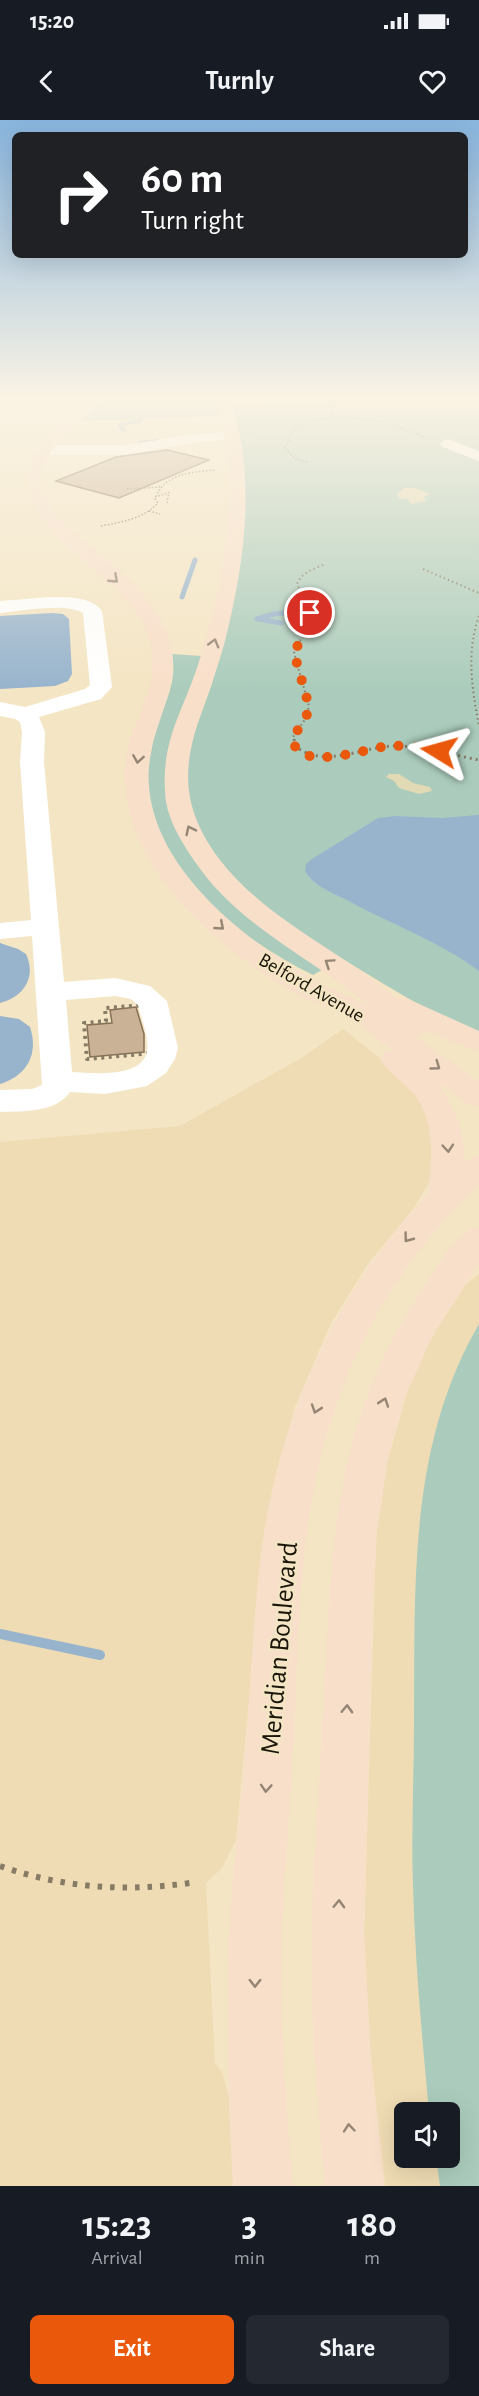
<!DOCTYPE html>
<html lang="en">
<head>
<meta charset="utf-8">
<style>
	:root { --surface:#171b24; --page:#242831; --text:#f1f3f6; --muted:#9ea1a6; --accent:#ea580c }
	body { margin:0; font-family:"Alegreya Sans",sans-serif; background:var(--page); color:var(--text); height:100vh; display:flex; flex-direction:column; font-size:22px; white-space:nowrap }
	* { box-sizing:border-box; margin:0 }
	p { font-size:20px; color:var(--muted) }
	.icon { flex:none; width:33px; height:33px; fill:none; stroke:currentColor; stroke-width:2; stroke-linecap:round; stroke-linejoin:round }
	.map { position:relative; height:2066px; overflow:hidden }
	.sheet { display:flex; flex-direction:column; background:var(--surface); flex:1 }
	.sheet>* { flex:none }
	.guide { position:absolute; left:12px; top:12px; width:456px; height:126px; border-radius:9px; box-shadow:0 6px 24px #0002; background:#202124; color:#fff; overflow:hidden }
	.controls { position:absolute; left:394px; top:1982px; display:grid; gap:12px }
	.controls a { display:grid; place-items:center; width:66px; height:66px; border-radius:9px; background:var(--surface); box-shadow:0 6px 24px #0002; font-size:30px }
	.pin { position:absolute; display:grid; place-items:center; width:51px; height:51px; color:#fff; margin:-26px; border:3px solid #fff; border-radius:50%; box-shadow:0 2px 6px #0007 }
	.me { position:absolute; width:66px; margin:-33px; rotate:278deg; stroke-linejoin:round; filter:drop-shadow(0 0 4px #0008) }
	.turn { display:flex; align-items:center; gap:21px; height:126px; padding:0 30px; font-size:27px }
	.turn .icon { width:78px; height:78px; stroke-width:2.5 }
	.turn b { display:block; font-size:42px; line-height:51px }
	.eta { display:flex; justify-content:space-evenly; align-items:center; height:102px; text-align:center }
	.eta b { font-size:36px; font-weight:600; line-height:42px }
	.button { display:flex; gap:12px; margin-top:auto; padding:12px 30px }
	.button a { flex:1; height:69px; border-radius:9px; background:var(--accent); color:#fff; font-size:24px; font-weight:600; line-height:69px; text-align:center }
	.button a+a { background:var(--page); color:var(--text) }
	.status { display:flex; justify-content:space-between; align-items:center; height:42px; padding:0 30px; background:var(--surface); direction:ltr }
	.status svg { height:16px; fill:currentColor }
	header { display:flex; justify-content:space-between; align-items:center; height:78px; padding:0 30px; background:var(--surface); font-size:27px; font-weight:600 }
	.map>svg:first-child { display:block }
	.built { fill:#efdcb4; fill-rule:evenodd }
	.green { fill:#abccbc }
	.sand { fill:#e2d9b5 }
	.water { fill:#98b4cd }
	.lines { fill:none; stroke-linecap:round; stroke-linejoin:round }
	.stream-far2 { stroke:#98b4cd; stroke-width:4 }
	.stream-far1 { stroke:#98b4cd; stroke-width:5 }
	.stream { stroke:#98b4cd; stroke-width:10 }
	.building { fill:#cab296; stroke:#867057; stroke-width:1.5 }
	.path-far4 { stroke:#867c66; stroke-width:1.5; stroke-dasharray:1.5 2; stroke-linecap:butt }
	.path-far3 { stroke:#867c66; stroke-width:2; stroke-dasharray:1.5 3; stroke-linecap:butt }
	.path-far2 { stroke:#867c66; stroke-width:3; stroke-dasharray:2 4; stroke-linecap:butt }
	.path-far1 { stroke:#867c66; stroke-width:4; stroke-dasharray:3 4.5; stroke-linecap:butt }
	.path { stroke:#867c66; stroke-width:6; stroke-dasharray:4.5 8; stroke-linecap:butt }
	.minor { fill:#fff; fill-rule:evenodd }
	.major { fill:#f8dfca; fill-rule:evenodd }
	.oneway { stroke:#958574 }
	.route { stroke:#ea580c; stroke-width:10; stroke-dasharray:0 18 }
	.labels { text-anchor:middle; stroke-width:5; stroke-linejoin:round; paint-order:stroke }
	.far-street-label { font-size:20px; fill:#1b160a; stroke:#f4e5c4 }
	.near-street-label { font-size:28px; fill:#1b160a; stroke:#f4e5c4 }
</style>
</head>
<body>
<div class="status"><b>15:20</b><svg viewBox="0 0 49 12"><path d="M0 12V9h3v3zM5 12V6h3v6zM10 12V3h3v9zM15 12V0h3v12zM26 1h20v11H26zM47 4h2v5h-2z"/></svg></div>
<header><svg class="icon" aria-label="back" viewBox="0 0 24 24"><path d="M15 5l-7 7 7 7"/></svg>Turnly<svg class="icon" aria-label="heart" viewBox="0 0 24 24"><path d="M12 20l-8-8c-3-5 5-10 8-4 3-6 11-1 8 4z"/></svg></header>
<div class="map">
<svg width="479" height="2066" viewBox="0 0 479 2066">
	<rect width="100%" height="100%" fill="#f4e5c4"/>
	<path class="built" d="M228 279H479V286L343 290 338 281 231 285Z
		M343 909 403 956 432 1000 433 1056 413 1089 368 1144 331 1203 295 1287 273 1368 263 1430 236 1720 222 1748 206 1763 215 1943 222 1952 229 1976 233 2066H0V1022L180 1006 303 937Z
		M479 1154V2066H384L370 1936 364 1818 376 1417 387 1343 408 1269 425 1231 450 1185 465 1165ZM405 1992H450V2037H405Z"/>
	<path class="green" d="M101 279H215L222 296 77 301Z
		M339 281 344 290 479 286V915C438 897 402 875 364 852 298 812 192 749 187 662 185 621 207 587 216 549 222 525 221 496 223 472 227 417 232 363 237 308L231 285Z
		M172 534 201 536 174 699 322 850 313 855C239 819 158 754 148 667 146 655 150 639 152 626 157 593 179 569 172 534Z
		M479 1204V2066H440L436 2037H450V1992H429C422 1917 415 1841 413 1766 411 1711 414 1657 414 1602 415 1466 408 1326 479 1204Z"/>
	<path class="sand" d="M405 368H415L431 374 424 377 426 381 411 384 408 379 399 378 397 374Z
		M389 654H399L413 663 430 667 432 671 419 674 399 668 394 661 386 657Z"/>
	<path class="water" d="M52 493 63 494 69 499 72 554 68 561 55 566 0 569V496Z
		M479 695V851C439 821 390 804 347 780 332 773 314 766 305 751L306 744 312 739 378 698 395 696 442 698Z
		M0 823 18 829 26 834C37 858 23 877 0 883Z
		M0 896 19 899 30 907C39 934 27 956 0 964Z"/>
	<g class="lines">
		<path class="stream-far2" d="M124 310 120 307 121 305 141 300
			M140 326V323L157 321"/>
		<path class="stream-far1" d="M182 477 195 440
			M257 499 274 494 303 491
			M258 499 281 503"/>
		<path class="stream" d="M0 1514 100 1535"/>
	</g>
	<path class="building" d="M167 330 209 340 119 378 56 361 116 337Z
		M136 887 144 914V932L90 937 87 905 112 903 110 890Z"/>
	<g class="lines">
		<path class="path-far4" d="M329 298 333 291 330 284
			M307 342 295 339 285 328 295 307C320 294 360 297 387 303 402 307 416 315 431 319
			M127 369 160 367
			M155 377 171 372
			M167 383 169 372
			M149 391 160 394
			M101 406C122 402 143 399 158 383L155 379C164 353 192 352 216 350"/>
		<path class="path-far3" d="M423 449 479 473
			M479 496C466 533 472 569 479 606
			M294 621 293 617 306 598 309 586 294 533 311 499 310 491 297 464C302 452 314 449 325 444"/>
		<path class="path-far2" d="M294 619 296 627C329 650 365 624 400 626 427 627 453 635 479 640"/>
		<path class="path-far1" d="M146 885 153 933 87 939 84 903 106 901 105 888Z"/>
		<path class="path" d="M0 1746C63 1768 124 1772 190 1763"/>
		<path class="minor" d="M231 312 238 316 236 319 196 322 125 335H43L35 330 43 325H125L196 314Z
			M448 319 479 331V341L443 327 440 324 443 321Z
			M49 477C66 477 91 476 102 491L112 567 101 579 39 597 45 612 44 642 64 862 115 858 150 866 167 881 178 928 175 939 166 953 147 966 105 974 70 972C56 993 23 991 0 992V970L32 969 42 965 32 816 0 819V803L31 800 20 642 22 612 20 602 15 599 0 596V582L25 587 85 569 90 565 83 493C66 482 20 491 0 493V481ZM115 876 131 879 138 885C141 898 149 917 147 931 142 959 92 953 72 952L66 880Z"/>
		<path class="major" d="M87 279H102C75 314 10 342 58 397 93 432 144 462 165 508 185 550 162 586 152 627 128 729 235 814 312 859 331 871 354 876 373 889 318 841 245 810 201 750 185 728 166 700 165 672 162 622 180 596 196 551 223 472 244 360 215 279H229C258 353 244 446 225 521 203 605 157 657 220 740 265 799 339 830 395 877L408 879 479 911V932L427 911 425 915 416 917 479 962V987L468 984 438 963C455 988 465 1011 464 1042L479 1035V1066C385 1151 330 1266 310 1391 297 1472 298 1553 293 1634 290 1693 284 1753 282 1813 280 1897 285 1982 293 2066H233C228 1983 226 1899 229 1816 232 1755 240 1695 245 1634 251 1565 253 1495 262 1426 281 1294 335 1172 428 1074 432 1041 436 1000 413 973 402 961 388 952 380 939L384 932 393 930C375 917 357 902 337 892 322 884 305 880 291 871 216 826 121 747 125 649 128 598 168 564 146 509 139 492 123 477 109 464 71 426 0 383 41 323 54 306 71 293 87 279Z
			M479 1106V1144L433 1215 405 1277 388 1338 377 1411 373 1484 364 1811 371 1938 385 2066H325C317 1981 310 1895 312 1809 313 1744 318 1679 322 1613 332 1446 326 1309 426 1164 439 1144 455 1113 479 1106Z"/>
	</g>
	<defs><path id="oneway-chevron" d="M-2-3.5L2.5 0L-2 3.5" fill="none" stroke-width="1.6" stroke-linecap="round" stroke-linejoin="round" transform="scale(1.5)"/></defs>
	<g class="oneway">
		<use href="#oneway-chevron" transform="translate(114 459) rotate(43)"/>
		<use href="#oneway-chevron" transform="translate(214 523) rotate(-74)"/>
		<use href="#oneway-chevron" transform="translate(138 639) rotate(99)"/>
		<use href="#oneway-chevron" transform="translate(190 710) rotate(-116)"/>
		<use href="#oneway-chevron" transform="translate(220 806) rotate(41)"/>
		<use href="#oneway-chevron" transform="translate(329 843) rotate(-146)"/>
		<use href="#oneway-chevron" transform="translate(436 946) rotate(36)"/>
		<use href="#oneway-chevron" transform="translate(448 1028) rotate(85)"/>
		<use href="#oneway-chevron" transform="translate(408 1118) rotate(127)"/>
		<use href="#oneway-chevron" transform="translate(384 1282) rotate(-71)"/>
		<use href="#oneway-chevron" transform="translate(316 1289) rotate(109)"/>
		<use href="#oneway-chevron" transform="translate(347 1589) rotate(-88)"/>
		<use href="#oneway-chevron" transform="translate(266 1668) rotate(94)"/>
		<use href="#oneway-chevron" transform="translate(339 1784) rotate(-88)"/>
		<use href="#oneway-chevron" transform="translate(255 1863) rotate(90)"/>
		<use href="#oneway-chevron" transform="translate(349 2008) rotate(-95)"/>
	</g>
	<linearGradient id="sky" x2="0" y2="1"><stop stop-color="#88b4dd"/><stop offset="0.49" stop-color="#faf3e4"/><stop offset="1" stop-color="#faf3e4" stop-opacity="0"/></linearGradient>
	<rect width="479" height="568" fill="url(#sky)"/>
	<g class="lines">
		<path class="route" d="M310 493V501L294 533 309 586 306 598 293 617C293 655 368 628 388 626 405 625 422 628 439 631"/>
	</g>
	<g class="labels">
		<g class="far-street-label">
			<text transform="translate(312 867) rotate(30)" y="7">Belford Avenue</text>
		</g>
		<g class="near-street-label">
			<text transform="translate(278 1528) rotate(-85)" y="10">Meridian Boulevard</text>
		</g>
	</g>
</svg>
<div class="controls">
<a><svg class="icon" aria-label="sound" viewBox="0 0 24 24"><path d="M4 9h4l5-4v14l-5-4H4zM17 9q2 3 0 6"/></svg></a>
</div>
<div class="pin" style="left:310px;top:493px;background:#d93025"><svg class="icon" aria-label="arrive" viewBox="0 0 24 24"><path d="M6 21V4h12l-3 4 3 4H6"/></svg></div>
<svg class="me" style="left:439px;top:631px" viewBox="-20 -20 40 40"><path d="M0-17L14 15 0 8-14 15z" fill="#ea580c" stroke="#fff" stroke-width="4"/></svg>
<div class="guide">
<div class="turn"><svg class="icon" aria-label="right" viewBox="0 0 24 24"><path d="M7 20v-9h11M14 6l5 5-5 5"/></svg><div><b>60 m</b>Turn right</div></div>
</div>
</div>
<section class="sheet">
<div class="eta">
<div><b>15:23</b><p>Arrival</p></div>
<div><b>3</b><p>min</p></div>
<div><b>180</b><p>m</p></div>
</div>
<div class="button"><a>Exit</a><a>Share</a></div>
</section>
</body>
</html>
